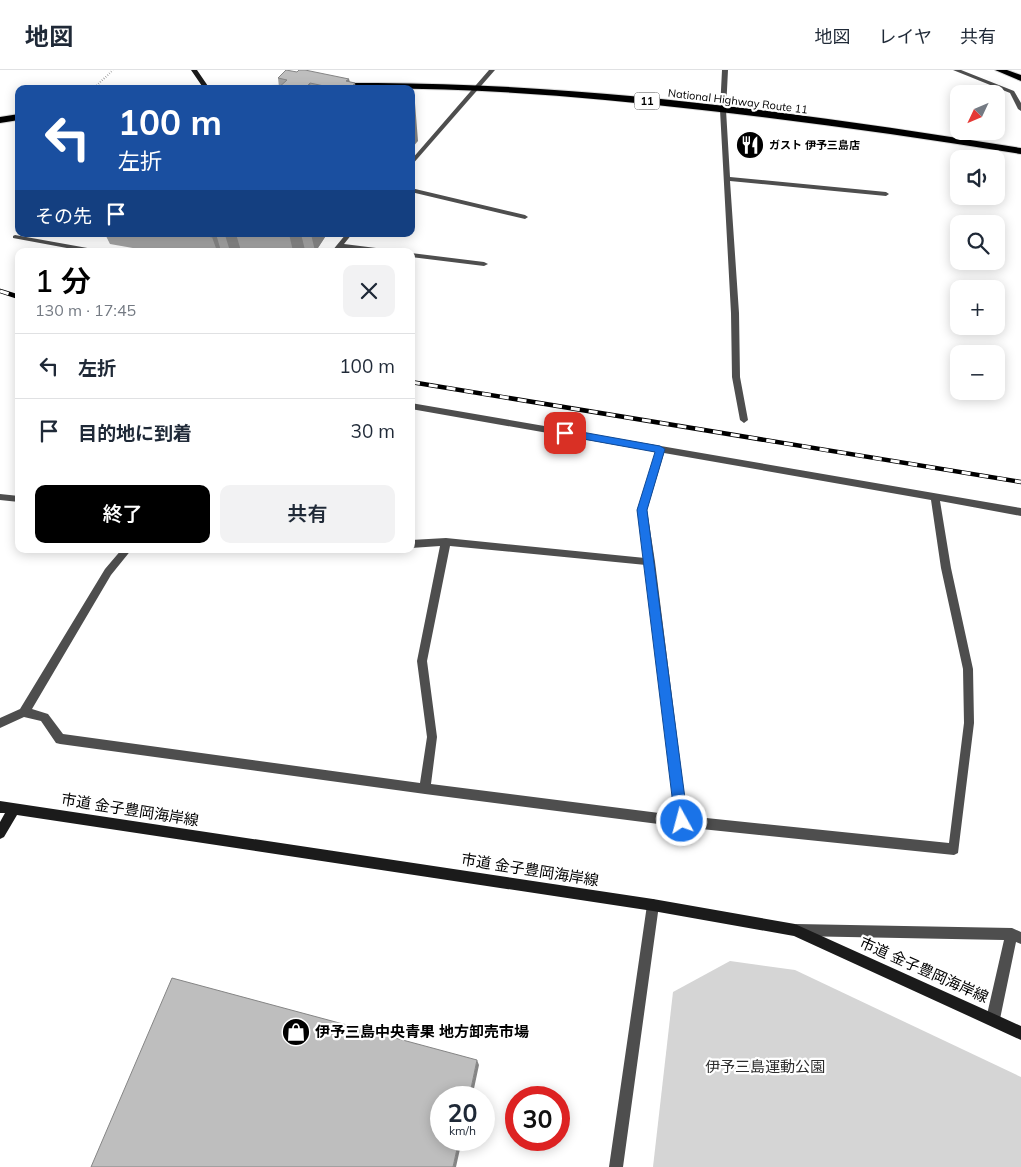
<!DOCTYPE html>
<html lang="ja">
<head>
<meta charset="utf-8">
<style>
	:root { --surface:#fff; --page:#f2f2f3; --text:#1f2937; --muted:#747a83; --line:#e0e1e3; --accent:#000 }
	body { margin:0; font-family:Mulish,"Noto Sans JP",sans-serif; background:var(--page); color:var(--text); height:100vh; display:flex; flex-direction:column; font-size:19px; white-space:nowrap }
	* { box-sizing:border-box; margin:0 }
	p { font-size:16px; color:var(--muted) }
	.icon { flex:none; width:28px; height:28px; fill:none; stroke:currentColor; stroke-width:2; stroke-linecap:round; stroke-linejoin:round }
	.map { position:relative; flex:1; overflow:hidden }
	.details { position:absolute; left:15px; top:178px; width:400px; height:305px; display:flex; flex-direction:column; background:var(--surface); border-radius:10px; box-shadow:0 2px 12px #0003 }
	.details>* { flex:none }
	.top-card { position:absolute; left:15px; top:15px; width:400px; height:152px; border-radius:10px; box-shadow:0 2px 12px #0003; background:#1a4fa0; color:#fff; overflow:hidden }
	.needle { width:32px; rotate:226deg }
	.buttons { position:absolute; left:950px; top:15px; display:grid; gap:10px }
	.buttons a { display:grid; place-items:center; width:55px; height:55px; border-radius:10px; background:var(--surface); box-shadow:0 2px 12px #0003; font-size:25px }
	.speed { position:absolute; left:430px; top:1016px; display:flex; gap:10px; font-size:25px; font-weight:700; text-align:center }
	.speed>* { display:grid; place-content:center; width:65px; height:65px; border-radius:50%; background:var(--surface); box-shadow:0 2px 12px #0003; line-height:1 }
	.speed small { font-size:12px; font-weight:400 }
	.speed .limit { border:8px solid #d22; background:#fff; color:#111 }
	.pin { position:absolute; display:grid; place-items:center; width:42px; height:42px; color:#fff; margin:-21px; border-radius:10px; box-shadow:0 2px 8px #0006 }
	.me { position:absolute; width:55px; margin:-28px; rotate:353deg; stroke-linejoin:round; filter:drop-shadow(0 0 4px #0008) }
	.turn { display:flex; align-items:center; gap:18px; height:105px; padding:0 20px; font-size:22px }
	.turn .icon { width:65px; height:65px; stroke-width:2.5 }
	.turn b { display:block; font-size:35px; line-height:42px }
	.then { display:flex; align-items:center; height:48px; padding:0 20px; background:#0003; gap:10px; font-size:19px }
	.round { display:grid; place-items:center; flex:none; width:52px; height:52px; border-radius:10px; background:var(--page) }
	.head { display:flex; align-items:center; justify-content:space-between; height:85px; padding:0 20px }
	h1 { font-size:30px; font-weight:600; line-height:38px; color:var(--accent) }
	.button { display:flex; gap:10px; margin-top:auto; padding:10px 20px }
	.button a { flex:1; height:58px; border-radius:10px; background:var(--accent); color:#fff; font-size:20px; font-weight:600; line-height:58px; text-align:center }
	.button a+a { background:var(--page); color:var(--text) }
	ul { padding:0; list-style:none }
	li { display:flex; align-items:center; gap:15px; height:65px; padding:0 20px; border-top:1px solid var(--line) }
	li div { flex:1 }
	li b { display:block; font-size:19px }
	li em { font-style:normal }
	header { display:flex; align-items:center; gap:30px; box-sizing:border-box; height:70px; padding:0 25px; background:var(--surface); border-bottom:1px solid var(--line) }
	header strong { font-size:24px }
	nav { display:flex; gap:28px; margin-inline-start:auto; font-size:18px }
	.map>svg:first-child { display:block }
	.green { fill:#d5d5d5 }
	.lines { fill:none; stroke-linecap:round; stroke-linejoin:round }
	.highway-casing { stroke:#dbdbdb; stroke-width:2 }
	.path { stroke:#707070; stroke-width:2; stroke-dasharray:0.5 2; stroke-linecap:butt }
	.street { fill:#4e4e4e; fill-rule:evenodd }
	.secondary { fill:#1b1b1b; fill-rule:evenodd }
	.highway { fill:#000; fill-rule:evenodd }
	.rail-casing { stroke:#000; stroke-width:4.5 }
	.rail { stroke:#fff; stroke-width:3; stroke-dasharray:9; stroke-linecap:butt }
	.wall { fill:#a3a3a3 }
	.shaded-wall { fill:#858585 }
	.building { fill:#bebebe; stroke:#858585 }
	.route { fill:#1a73e8; stroke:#114b97 }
	.labels { text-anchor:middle; stroke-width:4.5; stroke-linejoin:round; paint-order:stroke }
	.shield { fill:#fff; stroke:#4c4c4c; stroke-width:1 }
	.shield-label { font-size:11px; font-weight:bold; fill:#000 }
	.far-street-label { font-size:11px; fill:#000; stroke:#fff }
	.far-poi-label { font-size:11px; font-weight:bold; fill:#000; stroke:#fff; text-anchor:start }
	.near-street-label { font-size:15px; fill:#000; stroke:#fff }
	.near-poi-label { font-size:15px; font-weight:bold; fill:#000; stroke:#fff; text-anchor:start }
	.near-park-label { font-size:15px; fill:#2c2c2c; stroke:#fff }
</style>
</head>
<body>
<header>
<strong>地図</strong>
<nav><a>地図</a><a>レイヤ</a><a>共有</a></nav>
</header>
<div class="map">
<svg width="1021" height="1097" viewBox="0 0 1021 1097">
	<rect width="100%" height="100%" fill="#fff"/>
	<path class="green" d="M730 891 795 900 1021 1007V1097H653L673 922Z"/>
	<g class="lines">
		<defs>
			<path id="highway" d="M995 0H1007L1021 5V11Z
				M377 13C593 14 809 44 1021 78V84C915 67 809 52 702 40 580 26 458 16 335 19L331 16 335 13Z
				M297 15 301 19H267L271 16Z
				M19 44V50L0 53V47Z"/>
		</defs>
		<use href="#highway" class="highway-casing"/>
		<path class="path" d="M93 19 113 0"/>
		<path class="street" d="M489 0H495L411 96V90Z
			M722 0H728L726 40 730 107 886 122 889 124 886 126 730 111 739 243 740 307 748 350 744 353 740 350 732 307 731 243 720 40Z
			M953 0H961L1014 21 1021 33V41L1018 39 1010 23Z
			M411 118 525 145 528 147 525 149 411 122Z
			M346 164H352L344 174 384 179 388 181H367L341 178 339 181H332Z
			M15 165 93 179 97 181H83L13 168V166Z
			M411 183 484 192 488 194 484 196 411 187Z
			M411 333 1021 438V446L940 431 951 498 973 599 974 653 958 783 954 785 682 757 425 724 60 674 56 673 41 651 24 647 0 658V648L20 639 105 499 122 479H132L111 505 32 639 48 644 63 664 420 713 427 667 417 591 440 476 411 478V470L446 468 645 488 637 440 656 382 411 339ZM664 383 931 430 941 498 963 599 964 653 949 773 687 746 655 492 647 440ZM450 476 646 495 675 745 431 714 437 667 427 591Z
			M0 424 19 426V432L0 430Z
			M653 829 657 831 659 835 623 1097H609L647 835 649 831Z
			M796 854 1012 858 1021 862V874L1016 872 1000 949 998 954 993 956 988 954 986 949 1004 870 796 866 792 864 790 860 792 856Z"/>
		<path class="secondary" d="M191 0H197L210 19H204Z
			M0 731 653 829 795 854 1021 956V970L794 866 653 841 17 745 4 767 0 769V752L5 743H0Z"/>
		<use href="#highway" class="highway"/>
		<defs>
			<path id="rail" d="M0 221 19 227
				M411 312 1021 412"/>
		</defs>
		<use href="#rail" class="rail-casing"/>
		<use href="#rail" class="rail"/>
	</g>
	<path class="wall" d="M297 2 349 9 350 12 356 19H277L279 17 278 8Z
		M105 164H327L316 181 305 180 304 181H150L110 174Z"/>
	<path class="shaded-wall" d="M349 9 350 18 355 13 356 19H347L346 11Z
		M310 13 311 19H304Z
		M415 33 418 71 411 79V37Z
		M215 164H216L221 181H217L212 167Z
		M226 164H236L241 181H230L225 165Z
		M289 164H301L305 180 304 181H293Z
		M311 164H327L316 181H315Z
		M477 990 479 995 472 1028H469Z
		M459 1070H462L456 1097H453Z"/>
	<path class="building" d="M286 0 297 2 299 0H305L349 9 346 11 355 13 350 19H338L310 13 304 19H277L287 10 278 8Z
		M196 164H215L212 167Z
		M172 908 477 990 469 1028H441V1070H459L453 1097H91Z"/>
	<path class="route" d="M565 359 660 376 665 379 647 440 688 751 687 755 682 757 677 755 675 751 637 440 655 382 561 365 560 363Z"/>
	<defs>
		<symbol id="restaurant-disc" viewBox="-11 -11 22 22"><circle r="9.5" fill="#000" stroke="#fff"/><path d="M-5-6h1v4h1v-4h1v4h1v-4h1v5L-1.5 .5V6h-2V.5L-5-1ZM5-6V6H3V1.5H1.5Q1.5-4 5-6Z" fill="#fff"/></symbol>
		<symbol id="shop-disc" viewBox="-11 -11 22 22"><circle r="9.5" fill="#000" stroke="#fff"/><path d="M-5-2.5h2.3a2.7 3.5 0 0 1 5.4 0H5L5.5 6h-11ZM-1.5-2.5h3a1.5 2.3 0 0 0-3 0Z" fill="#fff"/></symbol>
	</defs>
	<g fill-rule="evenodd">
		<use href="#restaurant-disc" x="734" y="59" width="32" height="32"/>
		<use href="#shop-disc" x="280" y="946" width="32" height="32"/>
	</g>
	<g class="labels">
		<rect class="shield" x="634.5" y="22.5" width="25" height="17" rx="4"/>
		<g class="shield-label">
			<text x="647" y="35">11</text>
		</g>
		<g class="far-street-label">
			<text transform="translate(738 31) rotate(7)" y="4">National Highway Route 11</text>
		</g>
		<g class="far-poi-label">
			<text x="769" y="79">ガスト 伊予三島店</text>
		</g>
		<g class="near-street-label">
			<text transform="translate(130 740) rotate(9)" y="5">市道 金子豊岡海岸線</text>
			<text transform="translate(530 800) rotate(9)" y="5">市道 金子豊岡海岸線</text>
			<text transform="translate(924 900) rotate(24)" y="5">市道 金子豊岡海岸線</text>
		</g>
		<g class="near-poi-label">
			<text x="315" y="967">伊予三島中央青果 地方卸売市場</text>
		</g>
		<g class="near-park-label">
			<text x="765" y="1002">伊予三島運動公園</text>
		</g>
	</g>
</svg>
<div class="buttons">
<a><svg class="needle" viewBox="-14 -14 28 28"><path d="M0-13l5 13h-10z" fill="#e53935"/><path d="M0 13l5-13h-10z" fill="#747a83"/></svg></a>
<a><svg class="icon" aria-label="sound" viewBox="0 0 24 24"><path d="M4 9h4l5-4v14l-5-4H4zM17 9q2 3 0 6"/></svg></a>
<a><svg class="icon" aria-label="search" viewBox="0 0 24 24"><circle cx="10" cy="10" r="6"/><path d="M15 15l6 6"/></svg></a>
<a>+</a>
<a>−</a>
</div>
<div class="speed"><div>20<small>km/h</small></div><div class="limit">30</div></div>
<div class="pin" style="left:565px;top:363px;background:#d93025"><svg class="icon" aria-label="arrive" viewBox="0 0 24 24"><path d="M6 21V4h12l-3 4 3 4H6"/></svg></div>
<svg class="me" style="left:682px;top:751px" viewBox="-20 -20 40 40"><circle r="17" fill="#1a73e8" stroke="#fff" stroke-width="3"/><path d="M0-11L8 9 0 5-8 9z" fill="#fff"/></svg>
<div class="top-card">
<div class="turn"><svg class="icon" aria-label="left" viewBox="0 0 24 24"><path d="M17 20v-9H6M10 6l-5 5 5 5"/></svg><div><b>100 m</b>左折</div></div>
<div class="then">その先<svg class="icon" aria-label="arrive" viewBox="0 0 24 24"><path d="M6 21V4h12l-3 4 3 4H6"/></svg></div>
</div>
<section class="details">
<div class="head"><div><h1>1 分</h1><p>130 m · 17:45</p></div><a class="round"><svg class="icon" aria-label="close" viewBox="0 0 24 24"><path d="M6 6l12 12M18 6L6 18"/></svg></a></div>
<ul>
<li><svg class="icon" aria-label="left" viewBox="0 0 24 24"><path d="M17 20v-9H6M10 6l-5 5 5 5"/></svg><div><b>左折</b></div><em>100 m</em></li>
<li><svg class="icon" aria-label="arrive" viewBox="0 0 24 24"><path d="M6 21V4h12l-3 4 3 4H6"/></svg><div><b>目的地に到着</b></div><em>30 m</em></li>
</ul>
<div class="button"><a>終了</a><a>共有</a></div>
</section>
</div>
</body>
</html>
